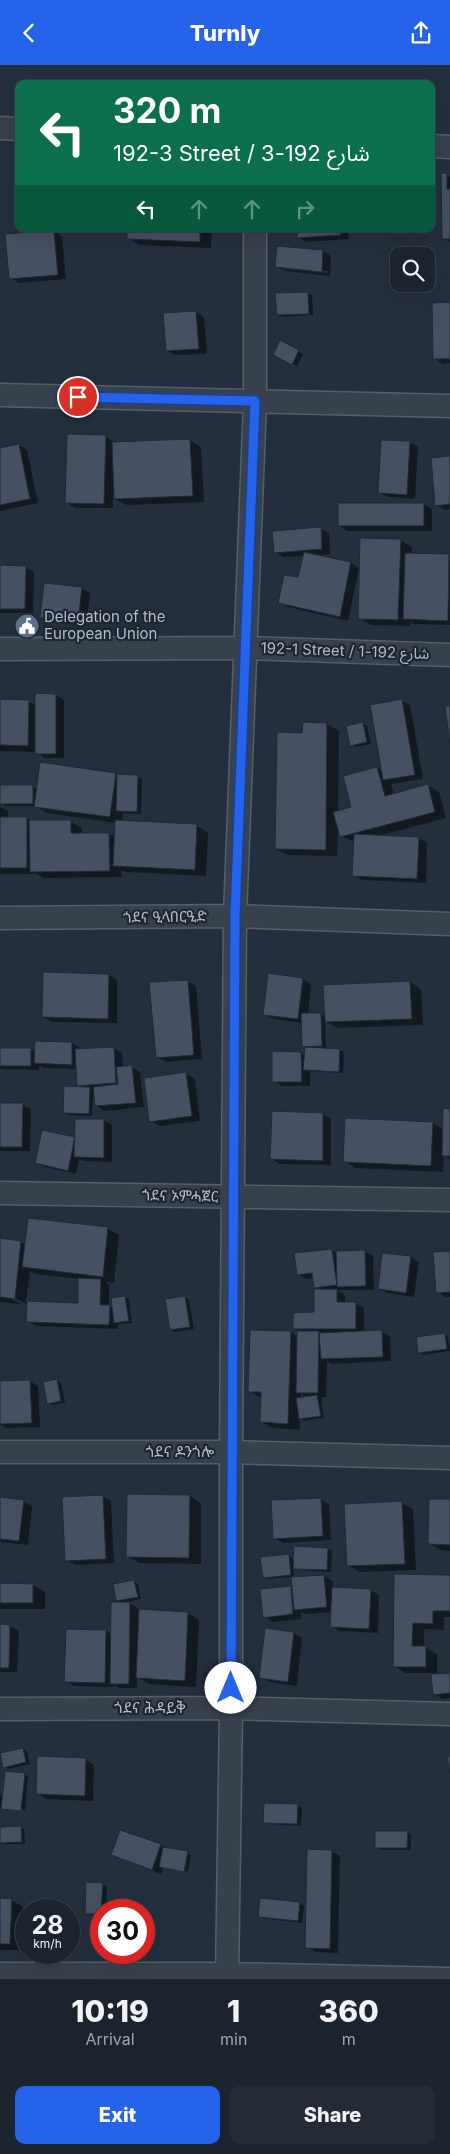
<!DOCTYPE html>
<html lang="en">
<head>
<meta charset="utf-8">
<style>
	:root { --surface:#1b232e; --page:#242b36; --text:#f1f3f6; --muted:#a0a4aa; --line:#39404a; --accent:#2563eb }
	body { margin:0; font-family:Inter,"Noto Sans Arabic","Noto Sans Ethiopic",sans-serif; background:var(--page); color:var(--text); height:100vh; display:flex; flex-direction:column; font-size:19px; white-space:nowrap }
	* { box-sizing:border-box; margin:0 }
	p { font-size:16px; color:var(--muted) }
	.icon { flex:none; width:28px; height:28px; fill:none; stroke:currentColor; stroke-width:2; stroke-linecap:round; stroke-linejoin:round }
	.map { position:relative; height:1914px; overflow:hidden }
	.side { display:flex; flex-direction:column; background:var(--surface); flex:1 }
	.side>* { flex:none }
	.banner { position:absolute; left:15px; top:15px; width:420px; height:152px; border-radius:10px; box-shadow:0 5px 20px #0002,0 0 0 1px var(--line); background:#0b6e4f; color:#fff; overflow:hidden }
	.controls { position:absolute; left:390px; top:182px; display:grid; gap:10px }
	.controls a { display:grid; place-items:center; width:45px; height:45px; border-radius:10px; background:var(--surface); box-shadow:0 5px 20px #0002,0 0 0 1px var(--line); font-size:25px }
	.speed { position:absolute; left:15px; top:1834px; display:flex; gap:10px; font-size:25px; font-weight:700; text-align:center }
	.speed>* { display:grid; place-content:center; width:65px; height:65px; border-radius:50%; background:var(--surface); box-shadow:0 5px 20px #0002,0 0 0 1px var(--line); line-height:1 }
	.speed small { font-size:12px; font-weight:400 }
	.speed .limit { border:8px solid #d22; background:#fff; color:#111 }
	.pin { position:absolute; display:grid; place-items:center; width:42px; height:42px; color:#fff; margin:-21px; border:2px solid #fff; border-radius:50%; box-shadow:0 1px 5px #0007 }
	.me { position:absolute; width:55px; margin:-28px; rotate:0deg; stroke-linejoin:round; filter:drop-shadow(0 0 4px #0008) }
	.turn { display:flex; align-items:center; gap:18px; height:105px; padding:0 15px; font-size:22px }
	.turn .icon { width:65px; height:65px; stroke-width:2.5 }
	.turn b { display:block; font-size:35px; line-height:42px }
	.lanes { display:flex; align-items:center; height:48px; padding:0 15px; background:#0003; justify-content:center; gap:25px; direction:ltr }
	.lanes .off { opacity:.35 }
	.eta { display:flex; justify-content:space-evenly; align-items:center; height:85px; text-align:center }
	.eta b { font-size:30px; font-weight:800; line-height:35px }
	.primary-button { display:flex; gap:10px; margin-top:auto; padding:10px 15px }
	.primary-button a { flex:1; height:58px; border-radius:10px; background:var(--accent); color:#fff; font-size:20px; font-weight:800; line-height:58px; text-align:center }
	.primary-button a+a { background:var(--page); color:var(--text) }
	header { display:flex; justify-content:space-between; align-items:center; height:65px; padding:0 15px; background:var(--accent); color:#fff; font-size:22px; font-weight:800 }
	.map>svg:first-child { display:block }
	.shadow { fill:#0007; fill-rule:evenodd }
	.building { fill:#455162; stroke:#1f2835 }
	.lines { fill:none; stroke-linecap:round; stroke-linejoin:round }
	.minor-casing { stroke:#565f6c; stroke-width:25 }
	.minor { stroke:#38414e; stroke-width:22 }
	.route-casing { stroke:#184099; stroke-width:12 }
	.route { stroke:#2563eb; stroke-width:9 }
	.labels { text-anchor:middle; stroke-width:4.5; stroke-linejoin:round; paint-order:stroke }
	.poi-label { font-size:15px; fill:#b4bcc9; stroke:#1d2633; text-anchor:start }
	.street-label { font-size:15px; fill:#b4bcc9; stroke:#1d2633 }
</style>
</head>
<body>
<header><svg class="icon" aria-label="back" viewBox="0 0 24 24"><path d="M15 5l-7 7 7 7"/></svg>Turnly<svg class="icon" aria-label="share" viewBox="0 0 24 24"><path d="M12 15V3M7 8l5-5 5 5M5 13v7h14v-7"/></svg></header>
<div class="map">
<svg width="450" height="1914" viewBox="0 0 450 1914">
	<rect width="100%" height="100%" fill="#242f3e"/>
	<path class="shadow" d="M446 109 450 112V177L443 173Z
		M128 164H212L211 183 140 180 128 173Z
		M298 164H348L349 174 307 177 299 173Z
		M54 166 62 171 66 214 19 218 11 213Z
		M278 182 323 186 331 191 330 211 285 206 276 201ZM283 202 328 206V208L283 204Z
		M307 228 312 230 313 250 282 252 278 249Z
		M450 239V298L443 299 435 294Z
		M196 247 204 252 207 289 175 290 167 286Z
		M280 277 303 289 297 301 274 290Z
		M106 371 114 378 189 375 201 382 204 437 127 440 115 434V426H113V443H75L67 438Z
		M410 377 418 382 415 434 388 432 379 427Z
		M19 380 27 385 38 438 0 446V384Z
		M450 392V444L445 445 436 440Z
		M423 439 432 444V466H347L339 461Z
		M321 464 329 468 330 489 314 491 351 498 359 503 348 556 288 542 279 537 299 514 304 491 283 492 275 487Z
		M400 475 412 482V489L450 491V560L413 559 410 557V561L371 560 359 553Z
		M0 502H25L34 507 33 548H0Z
		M81 523 90 528 86 561 50 557 41 552Z
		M56 630 64 635V693H45L36 687 0 686V635L28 636 37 641Z
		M401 636 410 640 423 714 391 719 394 729 427 720 439 727 446 753 378 771 419 773 427 778 426 818 362 815 354 810 355 777 341 771 338 760 337 791 288 790 276 784 303 669 327 659 339 666 338 747 353 743 377 703 383 707Z
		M363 659 367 661 371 679 355 682 351 680Z
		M116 709 138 712 142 714 141 749 123 748 122 757 196 761 208 767 206 811 126 807 121 805 122 812 43 813 37 809H0V742L8 746V753H27L33 757 70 756 82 763V769H109L116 773V758L47 748 35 741H5L1 738 32 721 37 724Z
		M109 910 117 915V958L52 957 43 952Z
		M302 914 311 919 308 949H321L326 952 410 917 421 924 423 960 338 963 325 956 326 985H340L344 988 343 1008 310 1006V1021H282L274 1016V988H301L305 991 302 958 273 954 264 949Z
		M187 916 196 921 202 994 166 997 157 992Z
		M36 977 72 978 80 983V985L113 983 122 988 123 1002H132L140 1007 144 1042 104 1046 96 1041 93 1031 92 1051 68 1050 64 1047 84 1023 78 1020 77 1004 44 1003 39 1000V1005L0 1004V984L31 985 36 987Z
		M186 1009 195 1014 200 1056 159 1061 151 1056Z
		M0 1039 22 1040 31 1044 30 1086H0Z
		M450 1045V1094L444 1090 443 1107 356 1103 344 1096 346 1054 433 1058 444 1065Z
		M323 1049 331 1054V1100L280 1099 272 1094Z
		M104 1056 112 1060V1097L84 1096 79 1094 76 1109 45 1102 36 1098Z
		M108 1164 119 1170 114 1218 104 1216 109 1220V1241L113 1244 125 1232 129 1234 132 1258 118 1259V1264L36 1261 28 1256V1240L10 1230 8 1232 21 1239 0 1237V1175L21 1177 26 1180ZM30 1206 35 1209 80 1214 79 1239 26 1237Z
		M332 1185 337 1188 364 1186 373 1191 374 1225H337L345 1230V1238H355L364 1243V1267H381L390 1271 391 1296 331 1299 327 1296 326 1332H321L324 1353 304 1356 300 1353V1365L273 1363 261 1357V1333L249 1326 291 1267 298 1272 299 1266 294 1263 316 1249 322 1226 315 1222 314 1213 306 1214 298 1209ZM301 1329 307 1333 301 1334Z
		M450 1187V1232H446L438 1227Z
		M410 1192 419 1197 414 1232 388 1228 379 1224Z
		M185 1232 189 1235 194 1264 175 1267 171 1265Z
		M444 1270 448 1272 450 1286 423 1290 419 1287Z
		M57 1315 61 1318 65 1338 52 1340 48 1338Z
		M30 1316 38 1321 40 1362 6 1363 0 1359V1317Z
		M102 1431 111 1436 114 1498 75 1500 66 1495Z
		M190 1431 201 1438V1499L139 1498 127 1491Z
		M0 1434 23 1436 32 1441 28 1480 0 1477Z
		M320 1434 329 1439 331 1475 283 1478 275 1473Z
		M450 1436V1486L441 1485 429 1479Z
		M401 1438 413 1444 416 1505 360 1507 348 1500Z
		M328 1484 332 1486 331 1507 299 1505 293 1502 294 1513 324 1511 333 1516V1524L370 1525 379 1530 378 1568 340 1566 331 1561 332 1547 304 1549 301 1547V1554L273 1557 264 1552 290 1522 294 1524 292 1512 268 1514 264 1512 288 1490 292 1493 295 1499Z
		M395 1511 450 1512V1552H444V1565L424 1564V1582L437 1589V1610L450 1609V1633L443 1634 435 1629 433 1608H406L394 1601Z
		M134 1517 138 1519 141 1534 127 1537 138 1543V1559L188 1548 199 1555 196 1622 149 1619 137 1612V1623H119L114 1620V1622L74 1621 66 1616 67 1565 106 1566 112 1570 122 1538 117 1535Z
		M0 1519 33 1520 45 1527V1544H0Z
		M0 1560 10 1561 19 1566 17 1607H0Z
		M293 1568 302 1573 297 1621 269 1617 261 1612Z
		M22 1684 27 1686 30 1699 8 1704 4 1702Z
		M86 1695 94 1700 93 1736 46 1734 38 1729Z
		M24 1709 28 1711 25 1745 5 1743V1744L1 1742 0 1746V1730L3 1732Z
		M297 1740 302 1743 301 1761 269 1759 265 1757Z
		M20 1762 24 1764 25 1779H0V1763Z
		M407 1767 411 1770V1785H380L376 1782Z
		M160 1780 191 1790 188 1807 163 1802 161 1809 113 1790Z
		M331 1786 340 1791 338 1888 315 1887 307 1882Z
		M87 1818 103 1819 107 1822 106 1845H101V1851L90 1850 86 1848Z
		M0 1834 11 1835 23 1842 22 1885H0Z
		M261 1834 300 1839 304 1841 302 1858 264 1853 260 1851Z"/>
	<path class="building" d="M441 108H447V124H450V174H442Z
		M127 164H200V177L127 174Z
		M297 164H340L341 170 297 173Z
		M54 165 58 210 9 214 5 169Z
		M277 181 323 185 322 207 275 202Z
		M308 227 309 249 277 250 275 228Z
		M450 237V294H433L432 238Z
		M196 246 199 284 166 286 163 248Z
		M280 275 299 285 292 300 273 290Z
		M67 369 106 370 104 439 65 438Z
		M190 374 193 431 114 434 112 377Z
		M381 375 410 376 407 430 378 428Z
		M19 379 30 434 0 440V383Z
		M450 391V439L435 441 431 393Z
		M338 438H424V461H338Z
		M321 462 322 484 274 488 272 466Z
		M360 473 401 474 398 555 358 554Z
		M304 487 351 497 340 552 278 538 284 510 298 512Z
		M405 488 449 489 448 556 403 554Z
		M0 500 26 501 25 544H0Z
		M44 518 82 522 78 557 40 553Z
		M35 628 56 629V689H35Z
		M0 634 29 635 28 681 0 680Z
		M402 634 415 710 383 715 370 640Z
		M445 641H450V680Z
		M303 657 327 658 326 785 275 784 277 667 302 668Z
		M363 657 367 677 350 681 346 661Z
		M40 697 116 708 110 752 34 742Z
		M377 702 385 731 428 719 435 747 340 772 333 747 351 742 343 711Z
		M117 709 138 710 137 747 116 746Z
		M0 720H33V739H0Z
		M0 752H27V803H0Z
		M29 755H71V768H109L110 806 30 807Z
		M115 755 197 759 195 805 113 801Z
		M354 769 419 772 417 814 352 811Z
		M43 907 109 909 108 954 42 952Z
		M268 908 303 913 298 954 263 950Z
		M188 915 194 990 156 993 149 917Z
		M410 916 412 954 325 957 323 920Z
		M301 948H321L322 981 302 982Z
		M35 976 72 977V1000L34 998Z
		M114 982 116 1018 77 1021 75 984Z
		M305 982 340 984 339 1007 303 1005Z
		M0 983H31V1001H0Z
		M272 986 301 987 302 1017H272Z
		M132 1000 136 1038 95 1041 93 1022 118 1019 116 1002Z
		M186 1007 192 1051 149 1057 144 1013Z
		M64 1021 90 1022 89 1049 63 1048Z
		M0 1038H23L22 1082H0Z
		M443 1043 450 1044V1091H442Z
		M272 1046 323 1048V1096L270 1094Z
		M345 1053 433 1057 431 1101 343 1097Z
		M75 1054H104V1093L74 1092Z
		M42 1065 75 1072 68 1106 35 1098Z
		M28 1153 108 1162 103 1212 22 1202Z
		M0 1173 21 1176 15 1234 0 1232Z
		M332 1184 337 1220 314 1223 312 1208 297 1210 294 1188Z
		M365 1185 366 1221 337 1222 336 1186Z
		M450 1186V1227L436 1228 433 1187Z
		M382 1188 411 1191 406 1228 378 1224Z
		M78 1213 101 1214 100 1240H110L109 1260 26 1257 27 1236 78 1238Z
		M314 1224H337V1237H356V1264H293V1248L314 1247Z
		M125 1231 129 1256 114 1258 111 1233Z
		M185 1231 190 1262 170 1265 165 1234Z
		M250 1265 291 1266 288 1359 260 1357 261 1327H248Z
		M382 1265 383 1292 321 1294 319 1268Z
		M297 1266H319L318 1328H296Z
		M445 1268 447 1284 418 1288 416 1272Z
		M57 1314 61 1336 47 1339 43 1317Z
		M30 1315 32 1358 0 1359V1316Z
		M317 1330 321 1351 299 1354 296 1333Z
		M127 1429 190 1430 189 1493 126 1492Z
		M103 1430 106 1494 65 1496 62 1432Z
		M0 1432 24 1435 19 1476 0 1474Z
		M321 1433 323 1471 273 1474 271 1435Z
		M429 1434H450V1480L428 1479Z
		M402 1436 405 1499 347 1501 344 1439Z
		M294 1481 328 1483 327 1505 293 1504Z
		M289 1489 291 1510 263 1513 260 1492Z
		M394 1509 450 1510V1546H433V1559L413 1558 412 1581H426V1602H393Z
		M324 1510 327 1542 294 1545 291 1512Z
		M134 1515 138 1532 116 1536 113 1519Z
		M0 1518 33 1519V1538H0Z
		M291 1521 293 1549 263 1553 260 1524Z
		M332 1522 371 1524 369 1564 330 1562Z
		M111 1537H130L129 1619H110Z
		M139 1544 188 1547 185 1616 136 1613Z
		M0 1559 10 1560 9 1603H0Z
		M265 1563 294 1567 288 1617 259 1613Z
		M66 1564 106 1565 105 1618 64 1617Z
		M450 1608V1628L433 1630 431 1609Z
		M23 1683 26 1697 3 1703 0 1688Z
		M37 1691 86 1693 85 1731 36 1729Z
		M450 1691V1708L447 1692Z
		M5 1706 25 1708 21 1746 1 1744Z
		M264 1738 298 1739 297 1759 263 1758Z
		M21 1761 22 1777 0 1778V1762Z
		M120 1765 161 1779 152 1805 111 1790Z
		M375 1766H408L407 1783H375Z
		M163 1782 188 1786 184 1807 159 1802Z
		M307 1784 332 1785 330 1884 305 1883Z
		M86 1817 103 1818 101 1849H85Z
		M0 1833 12 1834 10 1879H0Z
		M260 1833 300 1837 298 1856 258 1852Z"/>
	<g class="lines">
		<defs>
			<path id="minor" d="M0 63 19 64
				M431 81 450 82
				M0 330 450 341
				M0 584 246 583 450 590
				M0 853 235 851 450 859
				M0 1128 450 1135
				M0 1387H231L450 1393
				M0 1644 231 1643 450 1649
				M0 1909H227L450 1914
				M227 1914 231 1643V1387L235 851 255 336V164"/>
		</defs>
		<use href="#minor" class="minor-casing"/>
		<use href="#minor" class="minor"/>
	</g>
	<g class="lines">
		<defs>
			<path id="route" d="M78 332 255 336 235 851 231 1623"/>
		</defs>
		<use href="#route" class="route-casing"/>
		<use href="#route" class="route"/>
	</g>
	<defs>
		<symbol id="civic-disc" viewBox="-11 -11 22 22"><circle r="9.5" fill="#5c6f8a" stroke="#1d2633"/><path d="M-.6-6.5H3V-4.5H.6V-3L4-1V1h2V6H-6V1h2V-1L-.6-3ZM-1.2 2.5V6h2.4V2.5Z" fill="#fff"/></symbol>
	</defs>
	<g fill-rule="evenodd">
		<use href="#civic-disc" x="13" y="547" width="28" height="28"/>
	</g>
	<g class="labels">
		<g class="poi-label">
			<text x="44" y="557">Delegation of the<tspan x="44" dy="17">European Union</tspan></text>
		</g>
		<g class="street-label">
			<text transform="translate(345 586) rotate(2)" y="5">192-1 Street / شارع 192-1</text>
			<text transform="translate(165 852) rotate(-1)" y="5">ጎደና ዒላበርዒድ</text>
			<text transform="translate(180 1131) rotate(1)" y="5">ጎደና ኦምሓጀር</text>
			<text x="180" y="1392">ጎደና ዶንጎሎ</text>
			<text x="150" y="1648">ጎደና ሕዳይቅ</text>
		</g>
	</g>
</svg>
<div class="controls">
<a><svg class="icon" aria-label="search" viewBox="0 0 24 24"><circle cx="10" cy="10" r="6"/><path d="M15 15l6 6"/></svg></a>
</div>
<div class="speed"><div>28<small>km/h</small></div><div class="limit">30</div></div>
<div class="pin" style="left:78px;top:332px;background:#d93025"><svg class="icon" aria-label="arrive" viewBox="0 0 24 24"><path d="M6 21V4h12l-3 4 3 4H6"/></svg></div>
<svg class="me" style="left:231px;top:1623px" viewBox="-20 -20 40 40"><circle r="19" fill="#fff"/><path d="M0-13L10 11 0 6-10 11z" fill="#2563eb"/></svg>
<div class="banner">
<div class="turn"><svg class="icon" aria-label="left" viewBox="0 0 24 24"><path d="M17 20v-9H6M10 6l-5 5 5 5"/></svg><div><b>320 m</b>192-3 Street / شارع 192-3</div></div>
<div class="lanes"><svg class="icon" aria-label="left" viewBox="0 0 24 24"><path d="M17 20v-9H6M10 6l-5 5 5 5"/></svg><svg class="icon off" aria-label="ahead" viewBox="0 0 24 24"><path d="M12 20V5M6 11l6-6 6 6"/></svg><svg class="icon off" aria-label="ahead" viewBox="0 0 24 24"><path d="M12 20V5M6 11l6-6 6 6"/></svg><svg class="icon off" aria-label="right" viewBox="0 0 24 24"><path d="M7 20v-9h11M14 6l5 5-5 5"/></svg></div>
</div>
</div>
<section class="side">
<div class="eta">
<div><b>10:19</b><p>Arrival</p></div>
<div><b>1</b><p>min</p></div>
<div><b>360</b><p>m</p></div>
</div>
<div class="primary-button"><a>Exit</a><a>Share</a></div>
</section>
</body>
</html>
